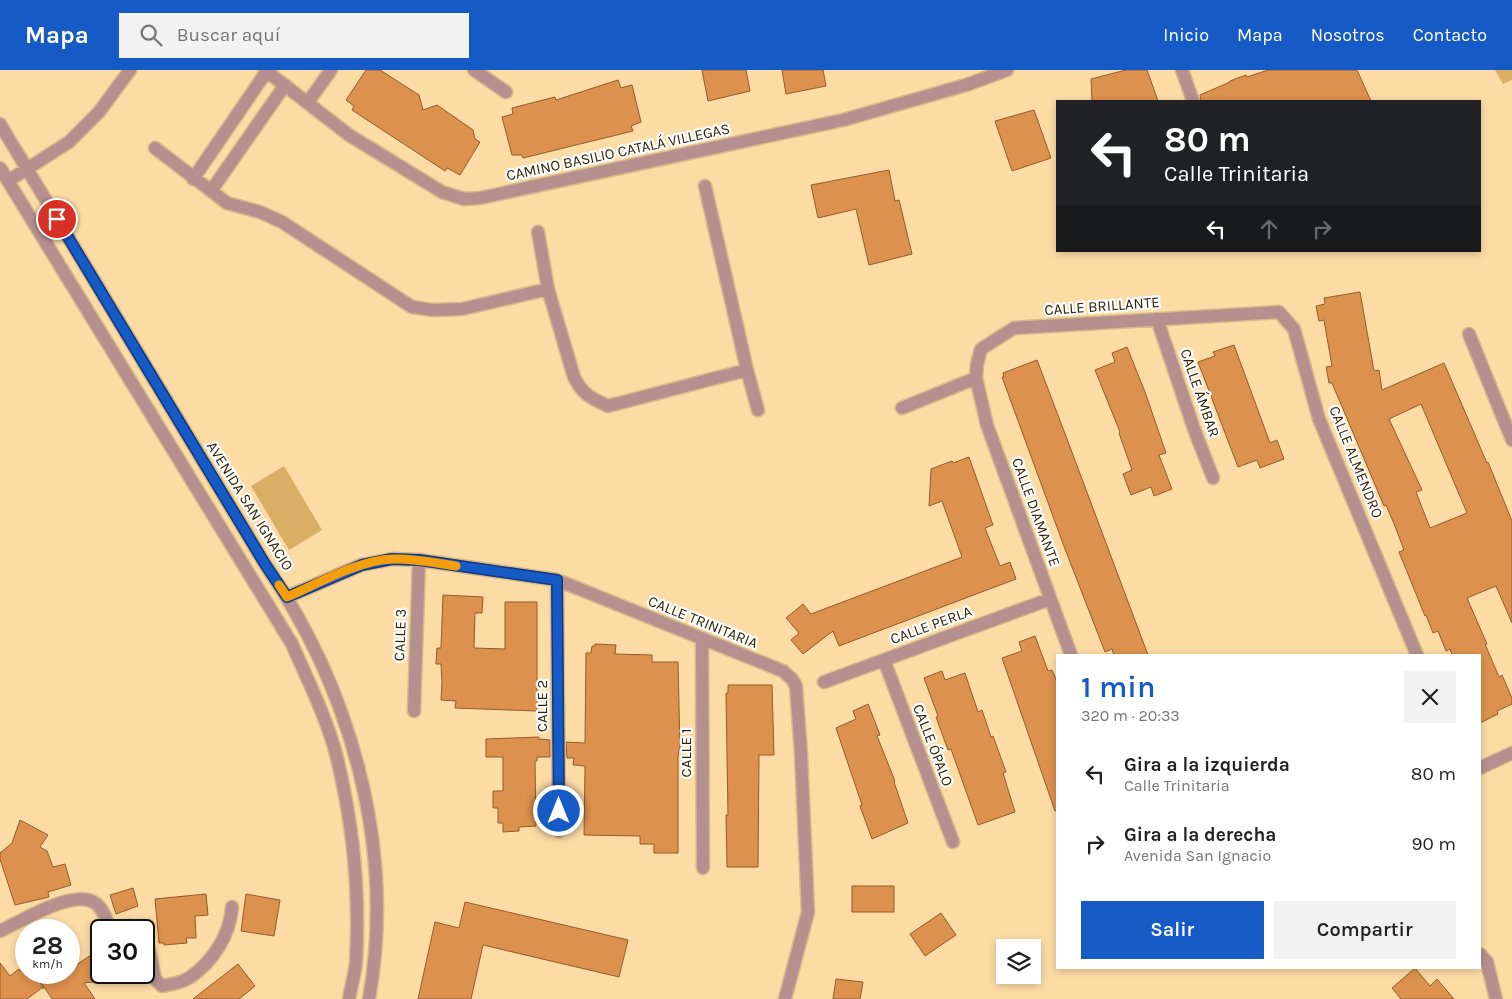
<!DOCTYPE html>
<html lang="es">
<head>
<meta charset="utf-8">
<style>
	:root { --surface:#fff; --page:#f2f2f2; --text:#222; --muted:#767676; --accent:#165ac5 }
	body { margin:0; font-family:Karla,sans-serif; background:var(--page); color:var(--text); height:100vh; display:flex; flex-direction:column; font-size:19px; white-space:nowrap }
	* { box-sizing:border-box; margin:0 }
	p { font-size:16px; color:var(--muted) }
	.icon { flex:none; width:28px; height:28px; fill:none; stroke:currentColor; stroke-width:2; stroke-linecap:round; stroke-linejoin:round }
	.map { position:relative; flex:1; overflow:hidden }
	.side { position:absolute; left:1056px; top:584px; width:425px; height:315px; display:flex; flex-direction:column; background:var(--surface); border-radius:0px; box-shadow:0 2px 8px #0003 }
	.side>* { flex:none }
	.hud { position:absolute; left:1056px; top:30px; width:425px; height:152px; border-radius:0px; box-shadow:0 2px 8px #0003; background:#202124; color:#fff; overflow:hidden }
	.controls { position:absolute; left:996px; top:869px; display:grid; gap:10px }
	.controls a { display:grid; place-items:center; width:45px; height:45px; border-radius:0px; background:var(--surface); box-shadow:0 2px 8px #0003; font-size:25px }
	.speed { position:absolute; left:15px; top:849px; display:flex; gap:10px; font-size:25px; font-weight:700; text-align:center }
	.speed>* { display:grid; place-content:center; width:65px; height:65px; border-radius:50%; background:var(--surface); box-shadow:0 2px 8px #0003; line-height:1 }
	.speed small { font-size:12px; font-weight:400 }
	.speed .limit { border:2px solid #111; border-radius:8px; background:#fff; color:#111 }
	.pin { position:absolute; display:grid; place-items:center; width:42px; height:42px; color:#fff; margin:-21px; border:2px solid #fff; border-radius:50%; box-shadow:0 1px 5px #0007 }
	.me { position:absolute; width:55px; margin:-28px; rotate:0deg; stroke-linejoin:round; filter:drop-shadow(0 0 4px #0008) }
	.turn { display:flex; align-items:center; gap:18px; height:105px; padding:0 25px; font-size:22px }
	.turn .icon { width:65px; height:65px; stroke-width:2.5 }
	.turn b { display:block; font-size:35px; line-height:42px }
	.lanes { display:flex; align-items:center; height:48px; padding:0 25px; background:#0003; justify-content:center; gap:25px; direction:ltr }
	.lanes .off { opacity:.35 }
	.round { display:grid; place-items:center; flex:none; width:52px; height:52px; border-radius:0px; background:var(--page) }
	.summary { display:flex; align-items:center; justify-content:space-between; height:85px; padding:0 25px }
	h1 { font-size:30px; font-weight:600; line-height:38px; color:var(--accent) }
	.primary-button { display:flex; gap:10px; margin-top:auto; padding:10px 25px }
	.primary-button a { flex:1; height:58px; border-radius:0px; background:var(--accent); color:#fff; font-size:20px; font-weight:600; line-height:58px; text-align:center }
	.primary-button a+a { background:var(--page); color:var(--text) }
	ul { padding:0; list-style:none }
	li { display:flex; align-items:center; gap:15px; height:70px; padding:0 25px }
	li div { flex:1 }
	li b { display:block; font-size:19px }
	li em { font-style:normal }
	header { display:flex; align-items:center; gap:30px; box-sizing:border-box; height:70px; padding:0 25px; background:var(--accent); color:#fff }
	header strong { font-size:24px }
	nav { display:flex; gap:28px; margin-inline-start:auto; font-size:18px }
	.search { width:350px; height:45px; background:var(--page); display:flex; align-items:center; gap:12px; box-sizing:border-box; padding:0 18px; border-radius:0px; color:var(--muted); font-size:19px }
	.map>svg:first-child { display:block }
	.green { fill:#daaf65 }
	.building { fill:#dd914e; stroke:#945c29; fill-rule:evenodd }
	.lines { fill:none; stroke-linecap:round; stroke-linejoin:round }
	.street-casing { stroke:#d8ba88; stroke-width:15 }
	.street { stroke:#b5908f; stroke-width:12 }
	.route-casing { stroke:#0e3a80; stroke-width:12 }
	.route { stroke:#165ac5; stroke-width:9 }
	.slow { stroke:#f59e0b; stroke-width:9 }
	.labels { text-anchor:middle; stroke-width:4.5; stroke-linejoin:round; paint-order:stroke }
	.street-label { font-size:15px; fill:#322305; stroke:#fff }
</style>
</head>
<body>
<header>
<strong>Mapa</strong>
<div class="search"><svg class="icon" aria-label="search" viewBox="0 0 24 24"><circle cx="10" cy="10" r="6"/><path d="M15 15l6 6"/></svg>Buscar aquí</div>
<nav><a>Inicio</a><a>Mapa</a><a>Nosotros</a><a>Contacto</a></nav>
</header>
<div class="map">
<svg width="1512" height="929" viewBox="0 0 1512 929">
	<rect width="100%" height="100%" fill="#fcdba5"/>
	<path class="green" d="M1495 0H1512V10L1503 14Z
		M284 396 322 460 289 480 251 416Z"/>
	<path class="building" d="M366 0H380L419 25 423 40 437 35 473 60 475 69 480 72 460 105 447 98 445 101 352 40 354 36 346 30Z
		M702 0H746L750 21 708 31Z
		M782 0H823L826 16 786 24Z
		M1126 0H1147L1158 31H1092L1091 9Z
		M1268 0H1357L1371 31H1201L1200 25 1230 12V11L1246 5 1247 7Z
		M618 10 621 18 632 15 641 52 631 56 633 61 523 88 522 85H512L502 47 513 44 512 38 555 27 556 30Z
		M1034 40 1051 88 1012 101 995 51Z
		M889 100 895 131 899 130 912 184 869 195 856 139 818 148 811 115Z
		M1360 222 1374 301 1379 300 1382 320 1444 293 1487 393 1488 392 1512 451V553L1496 516 1467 528 1487 574H1485L1499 607 1502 605 1512 628V634L1497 641 1498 644 1480 653V585H1452L1450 579 1446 581 1438 561 1433 563 1426 545 1425 546 1399 482 1404 480 1395 456 1386 435 1384 436 1332 313H1329L1326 297 1332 296 1324 250 1319 251 1316 236 1325 234 1324 228ZM1421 334 1467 443 1430 458 1416 422 1422 420 1389 349Z
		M1234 275 1270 373 1277 370 1284 389 1260 398 1257 390 1238 397 1198 292 1215 286 1213 282Z
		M1127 277 1145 322 1166 383 1159 385 1172 419 1154 426 1151 417 1131 425 1123 404 1132 400 1119 363 1120 362 1095 300 1115 292 1112 283Z
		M1037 290 1067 369 1148 585H1114L1112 579 1105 582 1065 479 1002 307H1004L1003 303Z
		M969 387 993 455 985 458 1000 496 1010 492 1016 509 839 576 833 561 803 584 791 570 799 563 786 548 803 534 811 544 962 487 942 431 929 436 931 399 952 391 953 393Z
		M443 525 483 527 482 543H475L474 578 505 579V532H537V641L455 638 456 631 441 630 442 612 441 594H436L437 578H441Z
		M1035 566 1048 601 1052 600 1058 614V740L1055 741 1002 588 1022 581 1019 572Z
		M595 574 616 575 615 584 652 585V592H678L680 679H679L678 688V783H654V774H640V766L584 765 585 696 573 695 574 688H567L566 672 585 673 586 583H591L592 576H595Z
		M942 601 945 610 965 603 978 642 982 640 991 667 993 666 1006 702 1003 703 1015 742 978 755 951 679 948 680 936 647 938 646 924 608Z
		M728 615H772L774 685H759L758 797H727L726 745H728L726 623H728Z
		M868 634 880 665 877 666 895 711 894 712 908 753 872 769 860 736 862 735 836 658 856 649 853 641Z
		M539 667V669L550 670V687H537V691H535L536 756 519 757V761L503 762V753H498V738H493V721H503V687H486V669Z
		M20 750 48 765 40 777 47 781 53 797 65 794 71 815 48 822 49 827 15 835 0 789V783L12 773Z
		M852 816H894V842H852Z
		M133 818 138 836 116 844 110 825Z
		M206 824 208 845 195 846 196 868H186L187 873 164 875V873H159L155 829Z
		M246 824 280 830 274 866 241 861Z
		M465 832 628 870 619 907 483 875 471 929H418L435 852 459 858Z
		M941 843 956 865 925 886 910 864Z
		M101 878V911L84 913 95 929H52L45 918H42L44 917 40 911 53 902H69V900Z
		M0 893 10 906 19 899 20 901 26 896V902H32L43 917 27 929H0Z
		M238 894 255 916 239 929H193Z
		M1415 898 1430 916 1437 909 1454 929H1401L1392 918Z
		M836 909 863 912 860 929H833Z"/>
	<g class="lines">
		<defs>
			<path id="street" d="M265 0 349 65 442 122 464 129 480 128 843 50 966 15 1007 0
				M474 0 506 22
				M1182 0 1193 31
				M308 32 331 0
				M0 54 265 494C351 619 396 778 369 929
				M155 78 227 133 260 142 282 152 412 237 433 240 462 239 548 219
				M0 98 292 574C308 611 327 648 337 688 353 754 360 824 356 892 355 904 351 917 349 929
				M193 109 267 1
				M8 111 69 72 99 42 130 0
				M705 116 747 300 758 340
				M211 121 285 15
				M538 162 548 219 574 307C583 325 591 328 608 336L747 300
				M1157 249 1194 359 1213 408
				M1469 264 1512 370
				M902 338 976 308
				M557 510 559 761
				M287 527 361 495 392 489 419 490 557 510 783 601 792 609 796 616 801 684 808 842 785 929
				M702 569 703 798
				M1071 585 987 355 976 308 977 294 981 279 1014 258 1279 242 1294 259 1319 349 1417 585
				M884 590 953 772
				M824 612 1050 529
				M414 641 419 490
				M1480 698 1512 683
				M0 861C20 852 74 818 95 833 104 839 106 850 110 859L130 856 141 860
				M144 864 150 883 155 909 162 916C171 914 181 913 189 908 213 892 230 865 232 837
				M1480 884 1487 892 1496 929"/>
		</defs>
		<use href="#street" class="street-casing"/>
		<use href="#street" class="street"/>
	</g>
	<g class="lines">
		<defs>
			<path id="route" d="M57 149 265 494 287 527 362 495 392 489 419 490 557 510 559 741"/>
		</defs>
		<use href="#route" class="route-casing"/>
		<use href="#route" class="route"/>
		<path class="slow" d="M279 515 287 527C319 513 359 490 393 489 414 488 435 493 456 496"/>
	</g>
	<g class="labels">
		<g class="street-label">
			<text transform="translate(618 82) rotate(-12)" y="5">CAMINO BASILIO CATALÁ VILLEGAS</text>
			<text transform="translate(1102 236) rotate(-4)" y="5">CALLE BRILLANTE</text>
			<text transform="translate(1200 323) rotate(71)" y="5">CALLE ÁMBAR</text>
			<text transform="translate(1356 392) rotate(68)" y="5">CALLE ALMENDRO</text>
			<text transform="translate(250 436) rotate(58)" y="5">AVENIDA SAN IGNACIO</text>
			<text transform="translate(1036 442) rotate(70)" y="5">CALLE DIAMANTE</text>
			<text transform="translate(703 552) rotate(22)" y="5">CALLE TRINITARIA</text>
			<text transform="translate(931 555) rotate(-20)" y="5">CALLE PERLA</text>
			<text transform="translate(400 565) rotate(-88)" y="5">CALLE 3</text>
			<text transform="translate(542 636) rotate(-90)" y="5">CALLE 2</text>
			<text transform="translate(933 675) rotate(69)" y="5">CALLE ÓPALO</text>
			<text transform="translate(686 683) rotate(-90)" y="5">CALLE 1</text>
		</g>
	</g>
</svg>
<div class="controls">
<a><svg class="icon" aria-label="layers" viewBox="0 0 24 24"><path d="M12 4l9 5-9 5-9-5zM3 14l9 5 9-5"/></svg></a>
</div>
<div class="speed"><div>28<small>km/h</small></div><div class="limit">30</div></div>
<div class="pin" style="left:57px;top:149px;background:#d93025"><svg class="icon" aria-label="arrive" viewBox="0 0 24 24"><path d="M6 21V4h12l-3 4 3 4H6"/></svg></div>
<svg class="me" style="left:559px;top:741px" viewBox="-20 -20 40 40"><circle r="17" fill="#165ac5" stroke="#fff" stroke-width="3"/><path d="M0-11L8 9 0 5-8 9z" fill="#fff"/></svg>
<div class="hud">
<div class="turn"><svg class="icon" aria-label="left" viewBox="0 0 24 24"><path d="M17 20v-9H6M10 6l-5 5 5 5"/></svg><div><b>80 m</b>Calle Trinitaria</div></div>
<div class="lanes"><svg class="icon" aria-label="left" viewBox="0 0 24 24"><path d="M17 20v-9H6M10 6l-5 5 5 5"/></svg><svg class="icon off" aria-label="ahead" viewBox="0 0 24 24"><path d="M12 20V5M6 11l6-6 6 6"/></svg><svg class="icon off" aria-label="right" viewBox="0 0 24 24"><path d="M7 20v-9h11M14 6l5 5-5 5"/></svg></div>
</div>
<section class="side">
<div class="summary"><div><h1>1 min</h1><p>320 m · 20:33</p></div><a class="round"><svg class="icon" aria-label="close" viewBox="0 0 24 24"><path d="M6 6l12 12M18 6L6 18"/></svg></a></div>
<ul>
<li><svg class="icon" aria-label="left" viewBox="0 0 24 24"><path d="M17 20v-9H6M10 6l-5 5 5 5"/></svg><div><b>Gira a la izquierda</b><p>Calle Trinitaria</p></div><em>80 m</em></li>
<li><svg class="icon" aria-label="right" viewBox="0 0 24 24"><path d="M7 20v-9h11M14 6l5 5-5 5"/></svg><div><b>Gira a la derecha</b><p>Avenida San Ignacio</p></div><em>90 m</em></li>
</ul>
<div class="primary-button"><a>Salir</a><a>Compartir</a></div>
</section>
</div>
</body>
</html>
